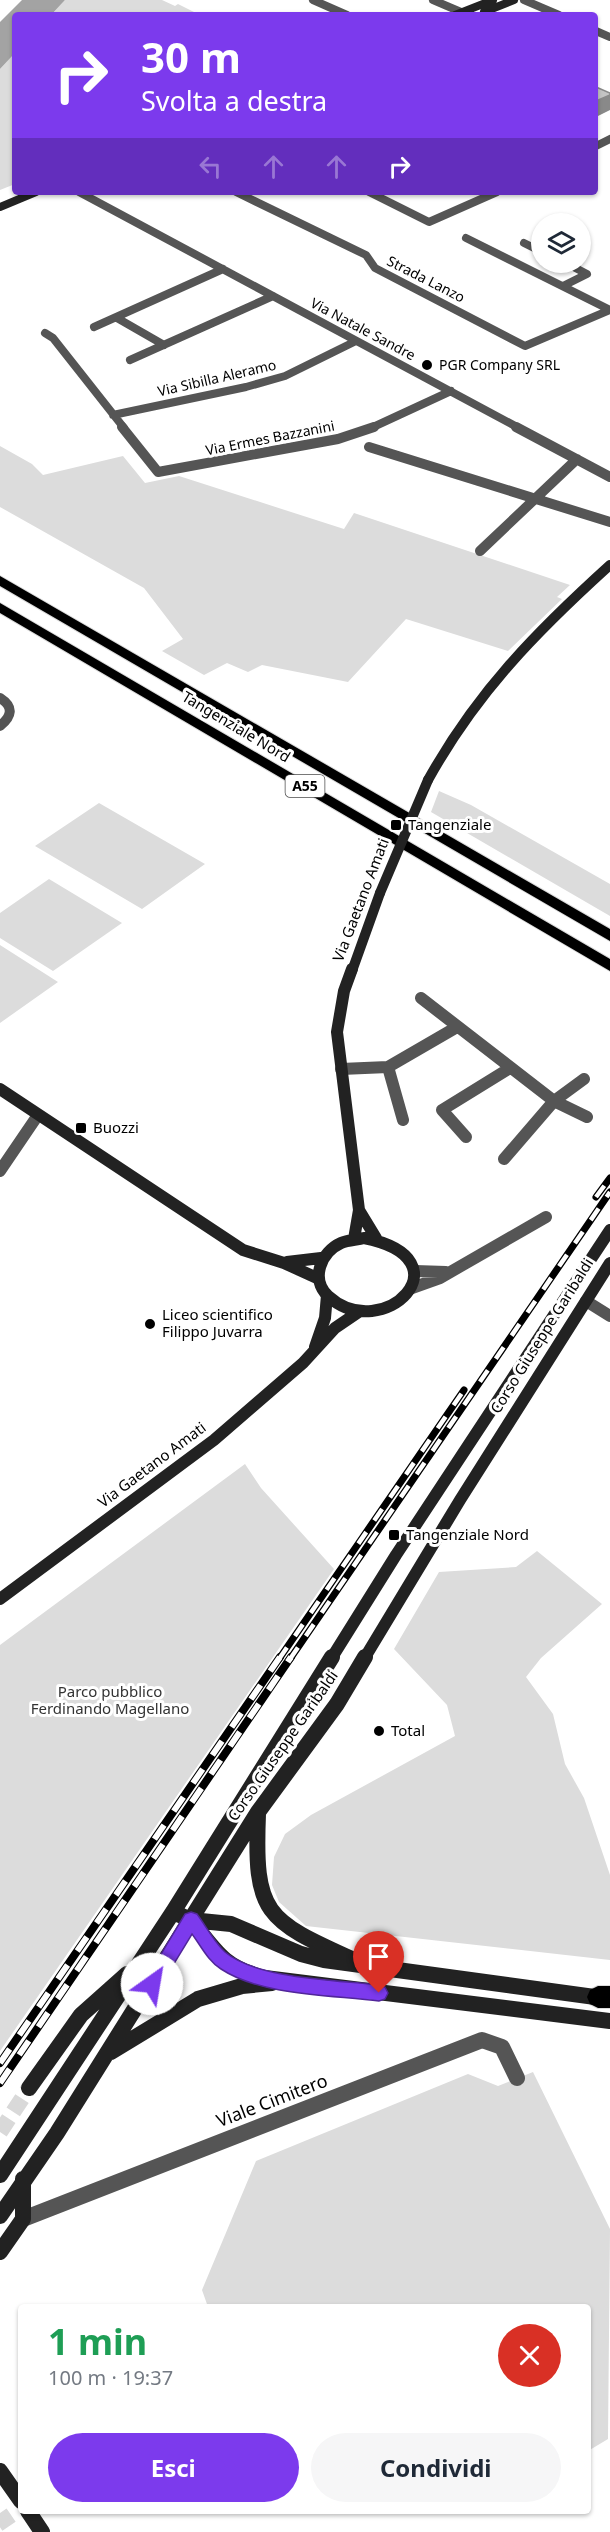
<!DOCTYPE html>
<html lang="it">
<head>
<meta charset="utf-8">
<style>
	:root { --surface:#fff; --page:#f6f6f7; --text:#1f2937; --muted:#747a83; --accent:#7c3aed }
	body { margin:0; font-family:"Noto Sans",sans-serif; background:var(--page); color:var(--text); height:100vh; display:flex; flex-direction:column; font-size:22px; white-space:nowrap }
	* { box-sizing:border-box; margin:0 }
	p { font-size:20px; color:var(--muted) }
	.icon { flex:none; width:33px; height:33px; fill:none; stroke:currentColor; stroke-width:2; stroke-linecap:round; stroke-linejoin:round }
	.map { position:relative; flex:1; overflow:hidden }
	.drawer { position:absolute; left:18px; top:2304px; width:573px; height:210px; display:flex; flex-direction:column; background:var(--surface); border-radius:6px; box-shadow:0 2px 4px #0004 }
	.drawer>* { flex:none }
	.banner { position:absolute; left:12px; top:12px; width:586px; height:183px; border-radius:6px; box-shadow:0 2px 4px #0004; background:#7c3aed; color:#fff; overflow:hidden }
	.buttons { position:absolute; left:531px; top:213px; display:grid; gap:12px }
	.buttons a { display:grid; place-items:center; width:60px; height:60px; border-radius:50%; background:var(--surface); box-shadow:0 2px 4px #0004; font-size:30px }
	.pin { position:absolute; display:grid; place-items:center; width:51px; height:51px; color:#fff; margin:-62px -26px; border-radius:50% 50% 50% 0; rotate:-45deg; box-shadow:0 0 6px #0007 }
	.pin .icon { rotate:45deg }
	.me { position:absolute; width:66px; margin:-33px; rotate:32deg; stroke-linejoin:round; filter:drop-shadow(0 0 4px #0008) }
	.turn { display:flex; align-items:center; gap:21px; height:126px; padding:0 30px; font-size:27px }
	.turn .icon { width:78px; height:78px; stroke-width:2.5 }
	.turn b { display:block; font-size:42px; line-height:51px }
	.lanes { display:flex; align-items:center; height:57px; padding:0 30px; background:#0003; justify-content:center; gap:30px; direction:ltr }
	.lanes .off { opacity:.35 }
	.round { display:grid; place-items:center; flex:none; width:63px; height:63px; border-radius:32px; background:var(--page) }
	.overview { display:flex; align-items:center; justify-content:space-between; height:102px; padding:0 30px }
	h1 { font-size:36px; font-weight:700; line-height:45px; color:#1e9e55 }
	.action { display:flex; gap:12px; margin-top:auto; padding:12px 30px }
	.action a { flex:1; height:69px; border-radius:36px; background:var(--accent); color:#fff; font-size:24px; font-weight:700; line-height:69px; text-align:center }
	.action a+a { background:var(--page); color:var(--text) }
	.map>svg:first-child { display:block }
	.green { fill:#dcdcdc }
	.water { fill:#a3a3a3 }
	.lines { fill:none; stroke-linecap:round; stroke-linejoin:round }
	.secondary-tunnel { stroke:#d9d9d9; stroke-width:16; stroke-dasharray:16 8; stroke-linecap:butt }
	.highway-casing { stroke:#dbdbdb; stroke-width:2 }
	.street-far3 { stroke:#555; stroke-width:8 }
	.street-far2 { stroke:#555; stroke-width:10 }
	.street-far1 { stroke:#555; stroke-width:12 }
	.street { stroke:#555; stroke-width:16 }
	.secondary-far3 { stroke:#222; stroke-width:8 }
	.secondary-far2 { stroke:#222; stroke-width:10 }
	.secondary-far1 { stroke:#222; stroke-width:12 }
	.secondary { stroke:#222; stroke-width:16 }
	.highway { fill:#000; fill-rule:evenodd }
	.rail-far1-casing { stroke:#000; stroke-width:7 }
	.rail-casing { stroke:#000; stroke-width:8 }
	.rail-far1 { stroke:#fff; stroke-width:4.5; stroke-dasharray:14; stroke-linecap:butt }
	.rail { stroke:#fff; stroke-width:6; stroke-dasharray:17; stroke-linecap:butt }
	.secondary-bridge { stroke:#222; stroke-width:10 }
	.shaded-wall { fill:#898989 }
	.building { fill:#c4c4c4; stroke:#898989; stroke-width:1.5 }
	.route { fill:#7c3aed; stroke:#51269a; stroke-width:1.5 }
	.poi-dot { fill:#000; stroke:#fff; stroke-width:2 }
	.labels { text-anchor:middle; stroke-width:6; stroke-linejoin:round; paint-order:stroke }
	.far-street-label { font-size:14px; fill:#000; stroke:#fff }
	.far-poi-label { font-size:14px; fill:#000; stroke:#fff; text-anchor:start }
	.shield { fill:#fff; stroke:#4c4c4c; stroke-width:1.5 }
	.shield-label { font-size:14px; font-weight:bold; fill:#000 }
	.street-label { font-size:15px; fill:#000; stroke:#fff }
	.poi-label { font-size:15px; fill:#000; stroke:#fff; text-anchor:start }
	.park-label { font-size:15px; fill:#333; stroke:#fff }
	.near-street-label { font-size:18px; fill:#000; stroke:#fff }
</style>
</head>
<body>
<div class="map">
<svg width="610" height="2532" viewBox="0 0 610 2532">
	<rect width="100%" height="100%" fill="#fff"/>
	<path class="green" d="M65 0H162L175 6 178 4 200 15H51Z
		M15 53V184L0 190V69Z
		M0 446 32 464 43 475 123 456 145 483 179 476 344 529 354 513 570 585 557 597 562 599 508 651 406 619 348 682 262 665 248 672 227 663 204 675 162 651 183 639 144 588 0 507Z
		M439 791 471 805 610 884V916L431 812Z
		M99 803 205 864 142 909 35 846Z
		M49 879 122 923 53 971 0 938V913Z
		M0 945 58 982 0 1023Z
		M245 1464 261 1488 334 1569 0 2051V1645Z
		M537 1551 602 1604 541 1658 526 1677 553 1714 565 1764 584 1798 610 1875V1960L306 1926 279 1902 272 1885 274 1857 285 1834 311 1815 455 1736 447 1705 394 1649 439 1572 516 1567Z
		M533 2072 610 2229 608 2439 588 2451V2307H208L202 2290 256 2161 468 2074 498 2086Z"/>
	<path class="water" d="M22 0H65L51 15H15V53L0 69V22Z"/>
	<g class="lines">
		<path class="secondary-tunnel" d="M0 2132 29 2088
			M0 2513 13 2532"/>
		<defs>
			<path id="highway" d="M0 576 610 929V941L0 586Z
				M0 603 610 959V971L0 613Z
				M598 1986H610V2008H598L590 2004 587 1997 590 1990Z"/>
		</defs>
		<use href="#highway" class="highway-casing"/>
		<path class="street-far3" d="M313 0 347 15
			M433 0 461 12
			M524 0 559 15
			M596 31 610 37
			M596 146 610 139
			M79 192 519 428
			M236 192 366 255 375 268 525 346 610 310
			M369 192 429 222 497 192
			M466 238 610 310
			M524 243 542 252
			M563 286 587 274 564 262
			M117 318 164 345
			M94 327 223 269
			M45 333 53 338 124 428
			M130 360 273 296
			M113 415 246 387 285 376 356 341
			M371 428 451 391"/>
		<path class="street-far2" d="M122 427 158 472 338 439 374 427
			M516 427 610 477
			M369 447 610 522
			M480 551 577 459
			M0 698C14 707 12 716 0 726"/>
		<path class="street-far1" d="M421 998 554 1101 587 1117
			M388 1067 403 1120
			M341 1069 388 1067 457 1027
			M466 1137 442 1110 510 1068
			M504 1159 554 1101 584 1079
			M0 1171 38 1115
			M415 1271 446 1272
			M412 1288 440 1278 546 1217
			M586 1301 610 1316"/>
		<path class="street" d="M23 2219 482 2040 502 2047 517 2078"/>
		<path class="secondary-far3" d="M484 12 514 0
			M455 15 493 0
			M0 207 36 192"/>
		<path class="secondary-far2" d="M428 780C477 692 536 632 610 565
			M352 971 380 893"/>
		<path class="secondary-far1" d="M352 969 344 991 337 1032 359 1210 354 1239
			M0 1089 243 1250 284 1263 317 1278
			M359 1210 376 1238
			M364 1238C470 1259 383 1346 328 1296 310 1279 321 1252 341 1243 348 1240 357 1240 364 1238Z
			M287 1262 321 1258
			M315 1347 325 1318 327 1295
			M0 1599 214 1440 303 1363 335 1328 360 1311
			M331 1659 396 1555 610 1230
			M364 1659 460 1500 610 1263"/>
		<path class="secondary" d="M258 1814C254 1914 265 1920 354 1960
			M173 1912 191 1920 231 1924 301 1954 324 1960 610 1999
			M191 1920C216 1952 224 1968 265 1978L610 2021
			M111 2052 198 1999 242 1986 272 1983
			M29 2088 81 2015 127 1974
			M0 2175 173 1912 332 1657
			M0 2216 57 2133 258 1812 337 1704 365 1657
			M0 2252 23 2219V2179
			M0 2471 21 2501
			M28 2511 42 2532"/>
		<use href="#highway" class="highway"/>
		<defs>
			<path id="rail-far1" d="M596 1197 610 1178
				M279 1659 464 1390
				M290 1659 610 1192"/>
			<path id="rail" d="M0 2063 280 1657
				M0 2083 291 1657"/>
		</defs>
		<use href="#rail-far1" class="rail-far1-casing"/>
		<use href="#rail" class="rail-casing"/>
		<use href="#rail-far1" class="rail-far1"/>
		<use href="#rail" class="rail"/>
		<path class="secondary-bridge" d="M380 893 428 780"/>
	</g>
	<path class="shaded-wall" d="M610 95V110L596 117V101Z"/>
	<path class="building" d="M596 87 610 93V95L596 101Z"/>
	<path class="route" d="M191 1912 197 1914C206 1926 214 1942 225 1952 257 1979 337 1980 379 1985L385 1987 388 1993 385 1999 379 2001C332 1995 262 1996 221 1969 208 1961 201 1946 192 1934L158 1990 152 1992 146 1990 143 1984 185 1914Z"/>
	<g class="poi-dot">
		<circle cx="427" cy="365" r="6"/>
		<rect x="390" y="819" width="12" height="12" rx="3"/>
		<rect x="75" y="1122" width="12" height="12" rx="3"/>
		<circle cx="150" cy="1324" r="6"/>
		<rect x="388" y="1529" width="12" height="12" rx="3"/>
		<circle cx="379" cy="1731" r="6"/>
	</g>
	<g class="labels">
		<g class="far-street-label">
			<text transform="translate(426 279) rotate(27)" y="5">Strada Lanzo</text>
			<text transform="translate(363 329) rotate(28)" y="5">Via Natale Sandre</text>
			<text transform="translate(217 378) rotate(-13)" y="5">Via Sibilla Aleramo</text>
			<text transform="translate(270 438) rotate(-11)" y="5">Via Ermes Bazzanini</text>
		</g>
		<g class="far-poi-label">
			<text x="439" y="370">PGR Company SRL</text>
		</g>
		<rect class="shield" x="285.5" y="775" width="39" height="22" rx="4.5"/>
		<g class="shield-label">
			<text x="305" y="791">A55</text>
		</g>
		<g class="street-label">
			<text transform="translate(236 727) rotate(31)" y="5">Tangenziale Nord</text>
			<text transform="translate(361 900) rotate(-69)" y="5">Via Gaetano Amati</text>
			<text transform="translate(542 1336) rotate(-58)" y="5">Corso Giuseppe Garibaldi</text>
			<text transform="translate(152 1465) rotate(-37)" y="5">Via Gaetano Amati</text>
			<text transform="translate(283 1746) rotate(-55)" y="5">Corso Giuseppe Garibaldi</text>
		</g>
		<g class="poi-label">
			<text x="408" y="830">Tangenziale</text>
			<text x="93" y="1133">Buozzi</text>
			<text x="162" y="1320">Liceo scientifico<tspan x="162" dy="17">Filippo Juvarra</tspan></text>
			<text x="406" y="1540">Tangenziale Nord</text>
			<text x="391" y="1736">Total</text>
		</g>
		<g class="park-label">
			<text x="110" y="1697">Parco pubblico<tspan x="110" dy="17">Ferdinando Magellano</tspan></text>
		</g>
		<g class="near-street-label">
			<text transform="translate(272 2101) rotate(-21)" y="6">Viale Cimitero</text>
		</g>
	</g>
</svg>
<div class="buttons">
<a><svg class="icon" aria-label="layers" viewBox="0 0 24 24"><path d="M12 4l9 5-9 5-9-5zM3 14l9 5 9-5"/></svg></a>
</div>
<div class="pin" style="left:379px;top:1993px;background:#d93025"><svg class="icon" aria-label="arrive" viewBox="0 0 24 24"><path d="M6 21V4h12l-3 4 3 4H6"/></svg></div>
<svg class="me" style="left:152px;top:1984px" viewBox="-20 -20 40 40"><circle r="19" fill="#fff"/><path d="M0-13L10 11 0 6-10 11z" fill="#7c3aed"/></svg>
<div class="banner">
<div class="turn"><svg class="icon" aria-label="right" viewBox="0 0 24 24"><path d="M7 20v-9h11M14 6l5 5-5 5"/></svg><div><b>30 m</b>Svolta a destra</div></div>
<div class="lanes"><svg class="icon off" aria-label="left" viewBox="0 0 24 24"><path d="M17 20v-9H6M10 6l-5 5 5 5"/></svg><svg class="icon off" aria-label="ahead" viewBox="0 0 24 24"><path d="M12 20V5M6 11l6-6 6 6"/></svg><svg class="icon off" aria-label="ahead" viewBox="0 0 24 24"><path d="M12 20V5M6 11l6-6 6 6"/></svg><svg class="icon" aria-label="right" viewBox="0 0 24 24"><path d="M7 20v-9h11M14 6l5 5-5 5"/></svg></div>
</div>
<section class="drawer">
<div class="overview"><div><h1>1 min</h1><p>100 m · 19:37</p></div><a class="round" style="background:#d93025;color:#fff"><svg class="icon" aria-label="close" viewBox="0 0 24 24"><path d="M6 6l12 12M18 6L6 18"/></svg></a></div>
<div class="action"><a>Esci</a><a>Condividi</a></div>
</section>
</div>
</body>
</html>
